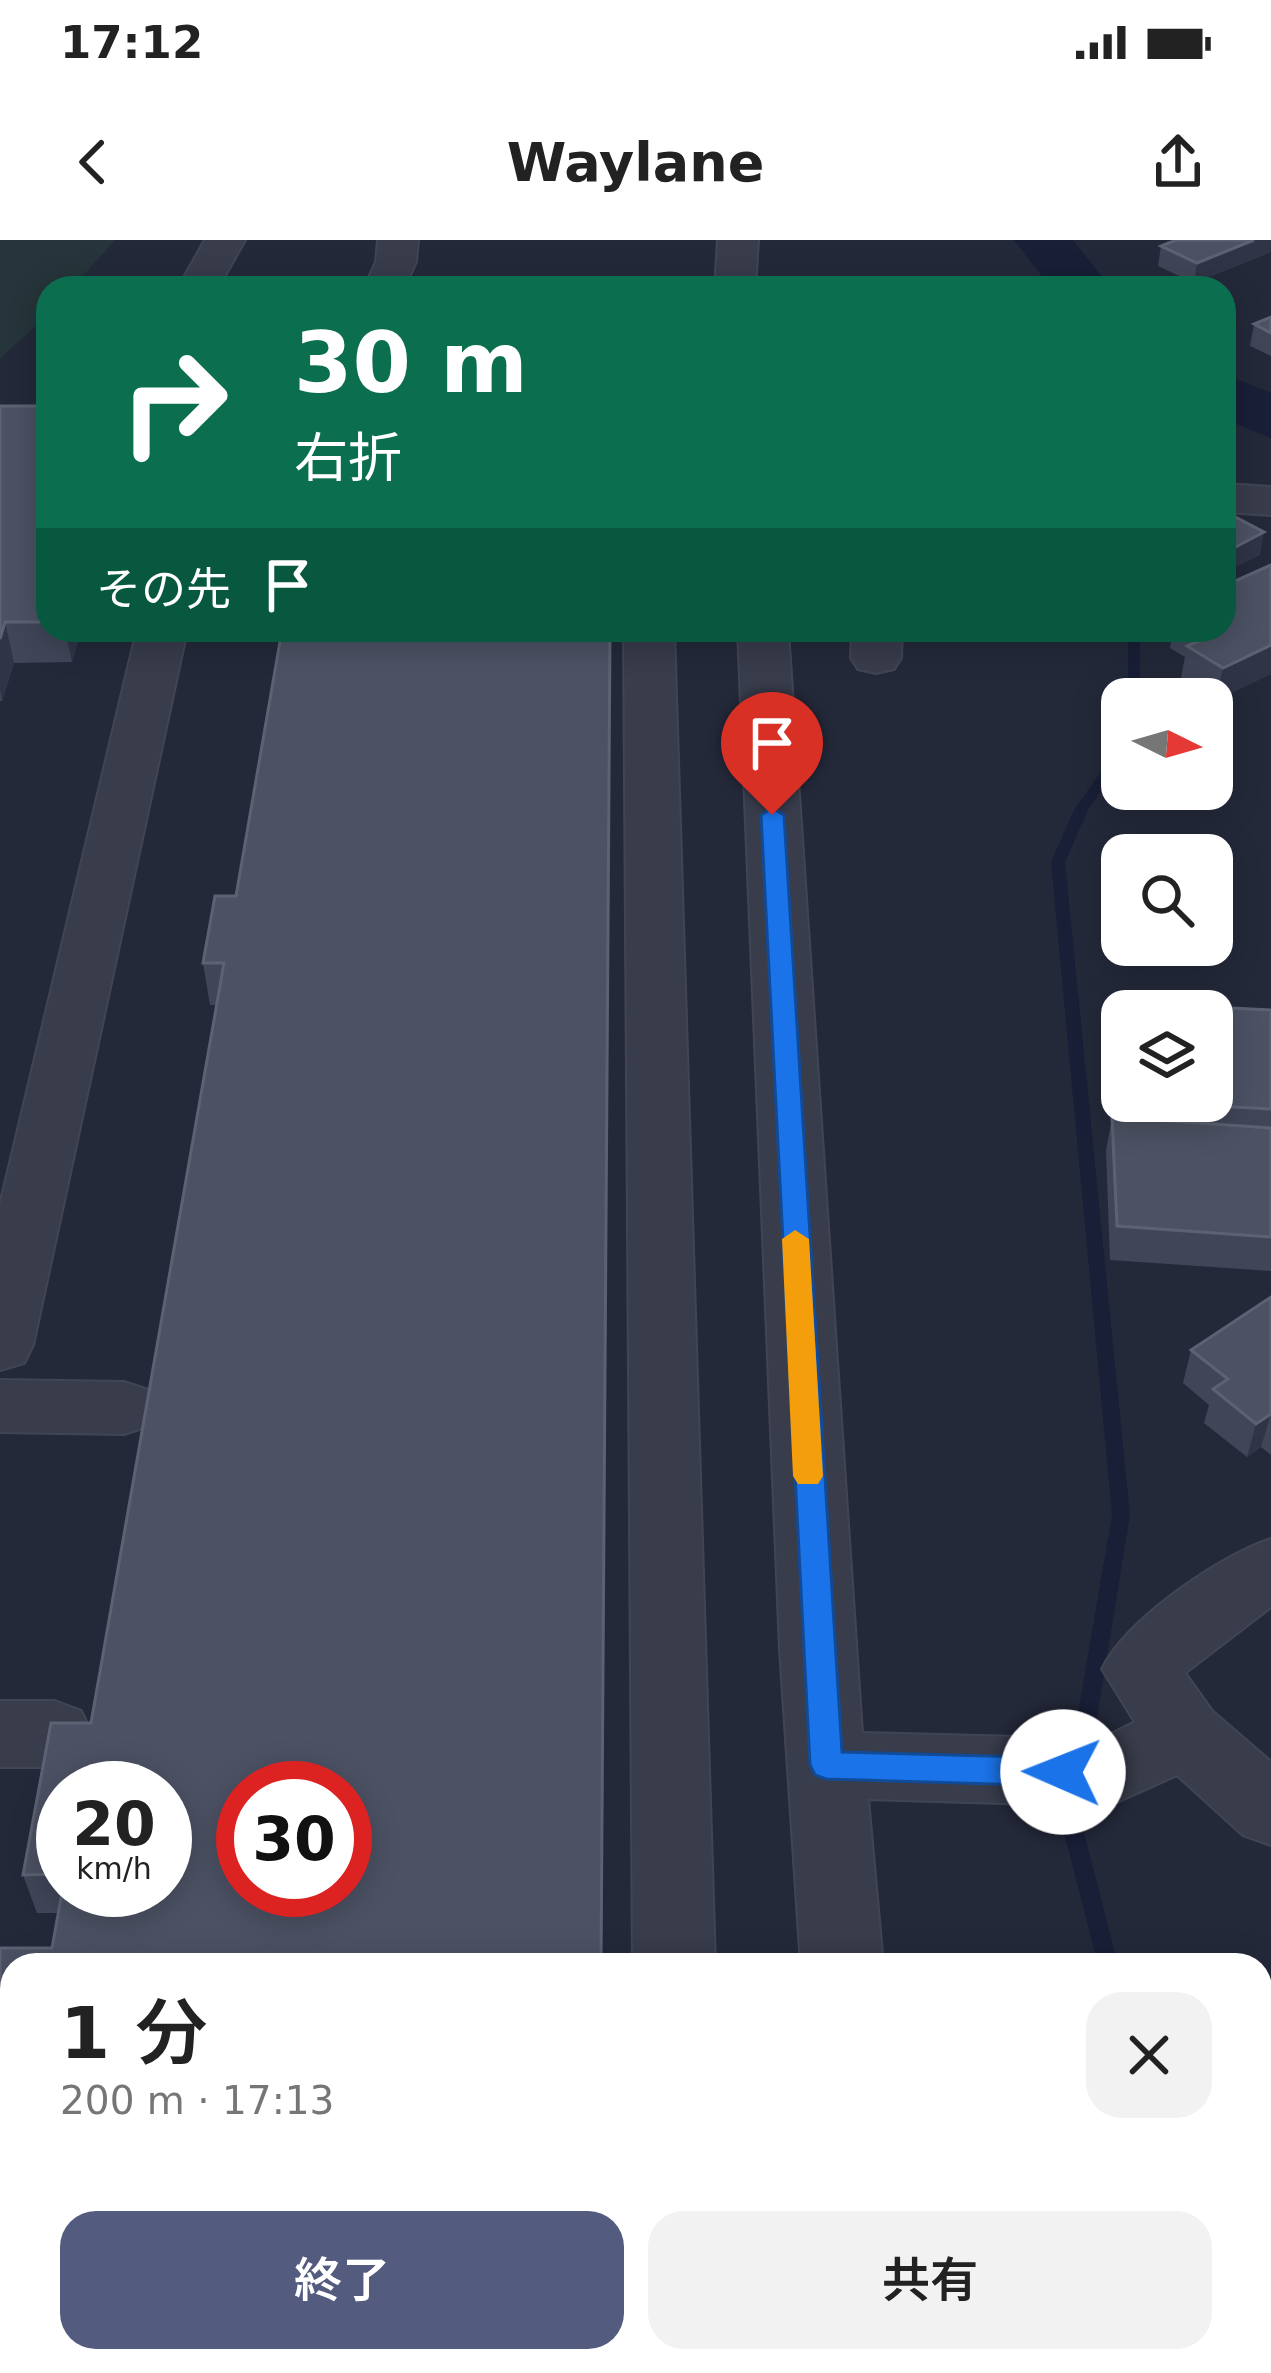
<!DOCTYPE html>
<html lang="ja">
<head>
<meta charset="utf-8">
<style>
	:root { --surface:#fff; --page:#f2f2f2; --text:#222; --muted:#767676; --accent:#535b7f }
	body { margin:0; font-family:"DejaVu Sans","Noto Sans JP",sans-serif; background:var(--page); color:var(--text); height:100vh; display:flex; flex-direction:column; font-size:45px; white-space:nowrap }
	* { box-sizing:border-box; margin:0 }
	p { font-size:39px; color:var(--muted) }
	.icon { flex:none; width:66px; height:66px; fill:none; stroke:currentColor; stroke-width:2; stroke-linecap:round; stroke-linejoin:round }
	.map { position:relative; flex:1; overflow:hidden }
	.side { position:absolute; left:0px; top:1713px; width:1272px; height:420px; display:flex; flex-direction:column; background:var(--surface); border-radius:36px 36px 0 0; box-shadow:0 6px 30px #0003 }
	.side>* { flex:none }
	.guide { position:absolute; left:36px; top:36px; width:1200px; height:366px; border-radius:36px; box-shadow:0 6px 30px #0003; background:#0b6e4f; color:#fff; overflow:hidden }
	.needle { width:78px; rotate:95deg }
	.fabs { position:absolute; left:1101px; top:438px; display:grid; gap:24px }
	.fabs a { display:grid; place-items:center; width:132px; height:132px; border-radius:24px; background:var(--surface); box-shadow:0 6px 30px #0003; font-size:60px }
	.speed { position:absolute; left:36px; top:1521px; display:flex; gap:24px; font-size:60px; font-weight:700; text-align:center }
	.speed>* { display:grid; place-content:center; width:156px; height:156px; border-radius:50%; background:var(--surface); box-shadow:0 6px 30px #0003; line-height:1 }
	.speed small { font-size:30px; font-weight:400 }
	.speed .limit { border:18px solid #d22; background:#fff; color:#111 }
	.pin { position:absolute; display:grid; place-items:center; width:102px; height:102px; color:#fff; margin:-123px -51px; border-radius:50% 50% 50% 0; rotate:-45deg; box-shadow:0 0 12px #0007 }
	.pin .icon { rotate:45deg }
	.me { position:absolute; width:132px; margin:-66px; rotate:271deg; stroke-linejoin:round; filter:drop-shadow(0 0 9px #0008) }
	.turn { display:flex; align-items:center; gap:42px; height:252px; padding:0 60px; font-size:54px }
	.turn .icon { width:156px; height:156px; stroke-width:2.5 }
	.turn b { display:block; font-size:84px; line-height:102px }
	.then { display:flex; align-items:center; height:114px; padding:0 60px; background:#0003; gap:24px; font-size:45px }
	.round { display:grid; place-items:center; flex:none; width:126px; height:126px; border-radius:36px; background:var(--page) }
	.summary { display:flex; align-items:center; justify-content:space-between; height:204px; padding:0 60px }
	h1 { font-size:72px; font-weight:600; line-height:90px }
	.button { display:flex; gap:24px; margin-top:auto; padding:24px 60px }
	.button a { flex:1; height:138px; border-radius:36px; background:var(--accent); color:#fff; font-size:48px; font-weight:600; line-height:138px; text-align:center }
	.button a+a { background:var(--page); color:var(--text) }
	.status { display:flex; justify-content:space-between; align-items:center; height:84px; padding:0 60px; background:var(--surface); direction:ltr }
	.status svg { height:33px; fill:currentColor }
	header { display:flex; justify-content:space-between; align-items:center; height:156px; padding:0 60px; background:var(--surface); font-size:54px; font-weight:600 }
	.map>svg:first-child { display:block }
	.green { fill:#26353b }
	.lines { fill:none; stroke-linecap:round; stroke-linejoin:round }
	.stream { fill:#181f37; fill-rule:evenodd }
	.river { fill:#181f37; fill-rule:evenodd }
	.minor-casing { stroke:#414553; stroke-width:4 }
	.minor { fill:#383c4b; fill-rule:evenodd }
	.wall { fill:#404658; fill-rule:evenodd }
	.shaded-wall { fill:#2f3547 }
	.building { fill:#4c5264; stroke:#5c6273; stroke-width:3; fill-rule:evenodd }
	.route { fill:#1a73e8; stroke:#114b97; stroke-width:3 }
	.slow { fill:#f59e0b }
</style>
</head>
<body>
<div class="status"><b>17:12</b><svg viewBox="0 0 49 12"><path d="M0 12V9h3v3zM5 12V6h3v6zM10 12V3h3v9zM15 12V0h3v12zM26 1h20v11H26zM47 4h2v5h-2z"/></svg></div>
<header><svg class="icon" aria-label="back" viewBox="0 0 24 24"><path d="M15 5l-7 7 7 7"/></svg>Waylane<svg class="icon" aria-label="share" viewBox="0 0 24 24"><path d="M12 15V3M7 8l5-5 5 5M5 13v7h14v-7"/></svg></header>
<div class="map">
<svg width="1271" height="2133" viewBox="0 0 1271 2133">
	<rect width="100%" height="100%" fill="#24293a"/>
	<path class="green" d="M0 0H115L72 48H48V75L0 118Z"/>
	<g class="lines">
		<path class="stream" d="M1128 390H1140V459H1128Z
			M1122 508V521L1088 570 1065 622 1130 1275 1090 1520 1087 1526 1080 1528 1073 1526 1070 1520 1112 1275 1051 622 1074 570 1117 509Z
			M1075 1537 1082 1539 1085 1545 1080 1577 1118 1725H1098L1060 1577 1068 1539Z
			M1183 2121H1207L1208 2133H1184Z"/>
		<path class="river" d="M1014 0H1073L1111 48H1051Z
			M1224 134 1271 153V198L1224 179Z"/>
		<defs>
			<path id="minor" d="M205 0H245L218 48H178Z
				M378 0H418L416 22 404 48H364L376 22Z
				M718 0H758L755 48H715Z
				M1224 244 1271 247V275L1224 272Z
				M137 390H187L33 1105 24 1123 0 1130V965Z
				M624 390H674L715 1725H633Z
				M738 390H788L862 1493 1101 1499 1135 1482 1102 1429C1127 1379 1219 1316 1271 1299V1367L1185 1433 1212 1471 1271 1522V1605L1243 1595 1177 1535 1108 1566 868 1559 883 1725H801L780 1409Z
				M852 390H902L901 418 894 429 876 433 858 429 851 418Z
				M0 1140 124 1142 148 1150 158 1168 148 1186 124 1194 0 1192Z
				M0 1461H54L81 1471 92 1494 81 1517 54 1527H0Z
				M635 2121H727L728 2133H636Z
				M822 2121H914L915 2133H823Z"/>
		</defs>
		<use href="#minor" class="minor-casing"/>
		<use href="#minor" class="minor"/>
	</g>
	<path class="wall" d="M1271 0V12L1194 43 1158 26 1161 6Z
		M1271 77V116L1250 106 1254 84Z
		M0 166H48V390H81L72 422 14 423 2 461H0Z
		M1271 325V434L1216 460 1181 438 1185 417 1170 408 1173 390H1224Z
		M282 390H610L602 1725H12V2121H599V2133H0V1708H52L58 1673H37L23 1635 51 1483H91L217 765H210L203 723 215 656H236ZM63 1548H165V1650H63ZM243 1548H345V1650H243Z
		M1111 762 1271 770V1031L1110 1020 1106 911 1111 883 1105 796Z
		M1271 1057V1215L1261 1207 1247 1217 1204 1183 1209 1165 1183 1143 1191 1110Z"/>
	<path class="shaded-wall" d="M1254 0H1271V12L1194 43 1197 23Z
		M1264 292 1260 315 1224 333V313Z
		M5 382 14 423 2 461 0 450V399Z
		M65 390H81L72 422Z
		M1271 405V434L1216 460 1223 428Z
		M1271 1174 1261 1207 1247 1217 1256 1184Z"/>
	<path class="building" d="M1176 0H1254L1197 23 1161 6Z
		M1271 77V93L1254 84Z
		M0 166H48V382H5L0 399Z
		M1224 271 1264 292 1224 313Z
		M1271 325V405L1223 428 1187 406 1210 396 1200 390H1224V346Z
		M282 390H610L601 1725H12V2121H598V2133H0V1708H52L63 1647V1650H165V1548H63V1634L23 1635 51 1483H91L224 723H203L215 656H236ZM243 1548H345V1650H243Z
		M1111 762 1271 770V869L1119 861ZM1122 771H1212V861H1122Z
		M1112 877 1271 888V997L1117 986Z
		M1271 1057V1174L1256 1184 1213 1149 1228 1139 1191 1110Z"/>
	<path class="route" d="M772 568 784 575 842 1512 1063 1518 1075 1522 1079 1532 1075 1542 1063 1546 826 1539 815 1535 810 1525 761 575Z"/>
	<path class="slow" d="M795 990 809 999 823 1236 818 1244H798L793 1236 782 999Z"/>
</svg>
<div class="fabs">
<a><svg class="needle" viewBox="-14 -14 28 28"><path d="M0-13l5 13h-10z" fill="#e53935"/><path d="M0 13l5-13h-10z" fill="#767676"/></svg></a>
<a><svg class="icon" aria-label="search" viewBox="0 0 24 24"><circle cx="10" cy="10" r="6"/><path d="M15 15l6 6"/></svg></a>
<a><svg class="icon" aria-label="layers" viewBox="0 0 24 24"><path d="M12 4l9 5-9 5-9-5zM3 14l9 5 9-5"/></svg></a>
</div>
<div class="speed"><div>20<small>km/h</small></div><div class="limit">30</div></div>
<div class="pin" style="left:772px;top:575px;background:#d93025"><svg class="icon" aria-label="arrive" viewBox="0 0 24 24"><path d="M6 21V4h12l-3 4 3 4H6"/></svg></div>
<svg class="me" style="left:1063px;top:1532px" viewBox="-20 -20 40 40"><circle r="19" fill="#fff"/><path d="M0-13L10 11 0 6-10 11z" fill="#1a73e8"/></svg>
<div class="guide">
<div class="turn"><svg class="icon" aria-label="right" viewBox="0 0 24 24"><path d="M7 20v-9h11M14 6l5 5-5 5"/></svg><div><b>30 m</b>右折</div></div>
<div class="then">その先<svg class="icon" aria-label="arrive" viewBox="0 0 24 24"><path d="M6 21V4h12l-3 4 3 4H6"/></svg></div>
</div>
<section class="side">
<div class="summary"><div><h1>1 分</h1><p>200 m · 17:13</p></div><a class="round"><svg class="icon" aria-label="close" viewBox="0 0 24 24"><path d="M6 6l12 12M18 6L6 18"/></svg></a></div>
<div class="button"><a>終了</a><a>共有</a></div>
</section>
</div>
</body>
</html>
